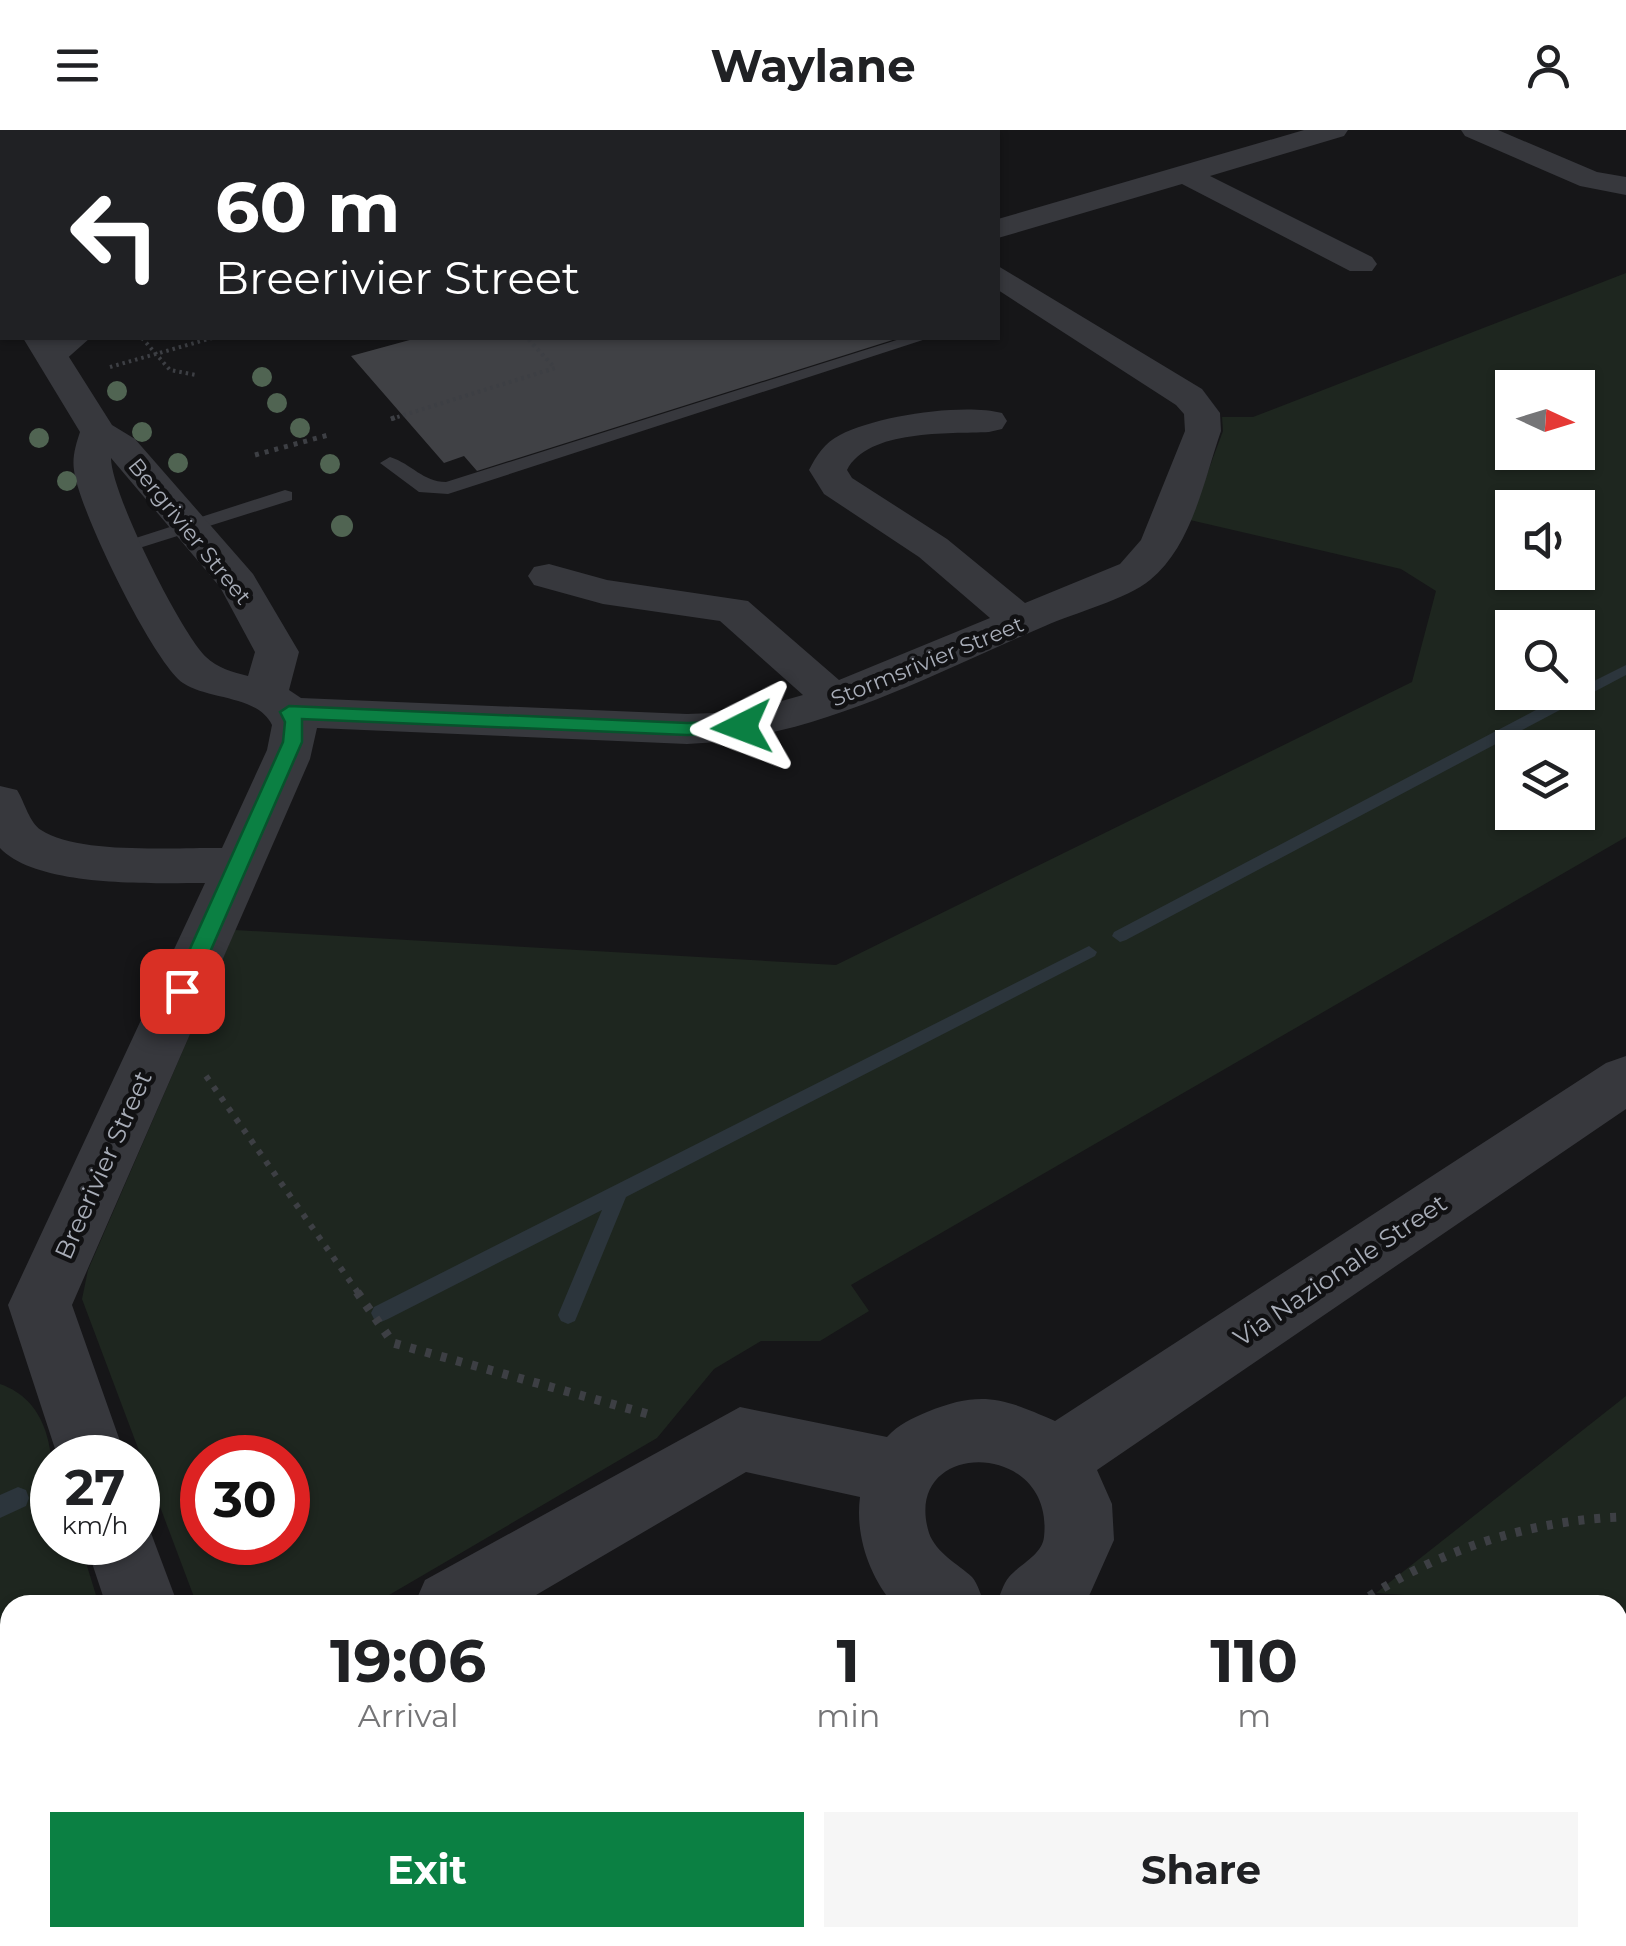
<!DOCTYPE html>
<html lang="en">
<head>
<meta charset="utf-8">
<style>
	:root { --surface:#fff; --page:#f6f6f6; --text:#202124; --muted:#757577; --accent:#0b8043 }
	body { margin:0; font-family:Montserrat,sans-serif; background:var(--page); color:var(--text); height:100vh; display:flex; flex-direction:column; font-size:38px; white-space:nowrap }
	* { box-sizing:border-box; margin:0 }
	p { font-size:32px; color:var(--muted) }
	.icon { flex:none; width:55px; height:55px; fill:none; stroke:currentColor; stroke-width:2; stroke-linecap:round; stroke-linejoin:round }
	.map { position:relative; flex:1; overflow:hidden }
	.drawer { position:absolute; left:0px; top:1465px; width:1628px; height:352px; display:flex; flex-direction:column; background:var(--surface); border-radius:30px 30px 0 0; box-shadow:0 2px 8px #0004 }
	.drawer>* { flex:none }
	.top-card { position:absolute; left:0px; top:0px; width:1000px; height:210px; box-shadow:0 2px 8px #0004; background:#202124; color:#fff; overflow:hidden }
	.needle { width:65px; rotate:94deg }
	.buttons { position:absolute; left:1495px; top:240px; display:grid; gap:20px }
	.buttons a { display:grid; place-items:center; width:100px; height:100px; border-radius:0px; background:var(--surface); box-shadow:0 2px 8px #0004; font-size:50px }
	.speed { position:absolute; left:30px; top:1305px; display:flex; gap:20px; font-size:50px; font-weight:700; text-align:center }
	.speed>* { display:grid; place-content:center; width:130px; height:130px; border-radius:50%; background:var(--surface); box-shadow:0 2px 8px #0004; line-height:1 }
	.speed small { font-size:25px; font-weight:400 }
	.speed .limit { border:15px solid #d22; background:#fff; color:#111 }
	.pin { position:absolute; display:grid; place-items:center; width:85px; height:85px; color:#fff; margin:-42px; border-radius:20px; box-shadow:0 5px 15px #0006 }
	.me { position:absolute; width:110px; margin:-55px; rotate:267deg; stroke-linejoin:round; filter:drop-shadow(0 0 8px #0008) }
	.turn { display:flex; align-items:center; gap:35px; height:210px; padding:0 50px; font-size:45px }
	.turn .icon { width:130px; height:130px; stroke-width:2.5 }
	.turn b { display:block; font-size:70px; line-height:85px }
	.eta { display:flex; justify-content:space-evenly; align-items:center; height:170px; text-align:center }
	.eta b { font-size:60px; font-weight:700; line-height:70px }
	.primary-button { display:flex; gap:20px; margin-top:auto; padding:20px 50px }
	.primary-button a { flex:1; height:115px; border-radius:0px; background:var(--accent); color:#fff; font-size:40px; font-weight:700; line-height:115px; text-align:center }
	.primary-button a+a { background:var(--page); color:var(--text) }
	header { display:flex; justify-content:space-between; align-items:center; height:130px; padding:0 50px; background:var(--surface); font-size:45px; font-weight:700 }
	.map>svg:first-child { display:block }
	.green { fill:#1e261f; fill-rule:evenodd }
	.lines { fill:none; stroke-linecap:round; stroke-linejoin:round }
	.stream { fill:#2c353c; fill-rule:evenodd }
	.building { fill:#404145 }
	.path-far3 { stroke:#3d3f44; stroke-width:4; stroke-dasharray:2.5 4; stroke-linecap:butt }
	.path-far2 { stroke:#3d3f44; stroke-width:5; stroke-dasharray:4 6; stroke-linecap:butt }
	.path-far1 { stroke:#3d3f44; stroke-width:6; stroke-dasharray:5 8; stroke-linecap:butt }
	.path { stroke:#3d3f44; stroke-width:9; stroke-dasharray:6 10; stroke-linecap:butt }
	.service { fill:#37383d; fill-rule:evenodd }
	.minor { fill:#37383d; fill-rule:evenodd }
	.tertiary { fill:#37383d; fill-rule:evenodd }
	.tree { fill:#506452 }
	.route { fill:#0b8043; stroke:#07532c; stroke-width:2.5 }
	.labels { text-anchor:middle; stroke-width:9; stroke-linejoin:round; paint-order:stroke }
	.far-street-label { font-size:22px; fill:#a8adb8; stroke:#111113 }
	.street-label { font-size:25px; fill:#a8adb8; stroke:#111113 }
</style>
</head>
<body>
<header><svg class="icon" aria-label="menu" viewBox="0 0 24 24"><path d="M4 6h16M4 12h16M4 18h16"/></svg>Waylane<svg class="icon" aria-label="person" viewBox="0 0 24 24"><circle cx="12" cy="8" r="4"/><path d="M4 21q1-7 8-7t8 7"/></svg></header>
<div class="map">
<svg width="1626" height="1816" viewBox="0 0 1626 1816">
	<rect width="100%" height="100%" fill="#161618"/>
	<path class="green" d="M1626 143V707L851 1155 869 1181 820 1211H761L714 1239 657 1308 372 1475H197L82 1169 88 1140 235 800 836 835 1412 552 1436 461 1401 439 1190 390 1223 301 1222 287H1253ZM1512 258H1578V322H1512ZM1512 378H1578V442H1512ZM1512 498H1578V562H1512ZM1512 618H1578V682H1512ZM202 1328H288V1412H202Z
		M0 1254C65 1277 52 1357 52 1412L80 1413 99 1475H10V1808H203L206 1816H0Z
		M1626 1266V1481H1618V1475H1542L1376 1463Z"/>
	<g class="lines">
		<path class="stream" d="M1626 535V545L1126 810 1120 812 1112 806 1114 802 1570 562H1578V559Z
			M1089 816 1097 822 1095 826 626 1067 575 1191 568 1194 561 1191 558 1185 602 1080 388 1189 381 1192 374 1189 371 1183 374 1177Z
			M18 1357 26 1360 29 1368 26 1376 0 1388V1365Z"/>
	</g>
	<path class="building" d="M417 208H899L477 341 464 326 444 333 351 226Z"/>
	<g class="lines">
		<path class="path-far3" d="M142 208 170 240 196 245
			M110 237 212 208
			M391 289 555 238 527 208"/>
		<path class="path-far2" d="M391 289 399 286
			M255 325 332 304"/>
		<path class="path-far1" d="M206 946 359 1164"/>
		<path class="path" d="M357 1162 393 1213 655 1286
			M1356 1475C1435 1421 1531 1389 1626 1387"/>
		<path class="service" d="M903 208H929L448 364 419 362 380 333 390 327C412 334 423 352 446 352Z
			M285 360 292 362V370L133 420 125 422 114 415Z"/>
		<path class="minor" d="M1304 0H1348L1344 6 1210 46 1372 127 1377 134 1372 141H1350L1182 54 998 108V89Z
			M1461 0H1498L1597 42 1626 47V65L1580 56 1465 6Z
			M0 136 2 137V160L0 159Z
			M998 136 1202 259 1220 283 1221 301C1204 350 1192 416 1150 450 1127 469 1074 483 1045 496 930 545 815 609 687 614L317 598 310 629 72 1175 126 1328H58L8 1175 205 753C153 753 38 758 0 718V656L17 660C25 673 29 692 41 700 78 725 176 717 222 718L267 620 272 595C258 565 208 570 183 553 153 532 78 378 74 340 72 327 76 314 80 302L23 208H57L112 295 135 309 253 444 299 522 289 560 301 568 687 584 742 582 803 565 720 491 603 474 534 455 528 446 534 437 549 434 607 450 748 471 839 550 990 488 919 427 824 364 809 340C817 325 824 313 840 305 876 286 962 273 1002 283L1007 291 1002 299 989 302C949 304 868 299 847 340L852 348 947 409 1025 473 1120 434 1141 410 1185 301 1184 284 1176 275 998 160ZM111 328 220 457 255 522 248 546C233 542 217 538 206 527 180 501 111 363 111 328Z
			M1626 926V979L1097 1340 1112 1374 1114 1410 1085 1475H996C1000 1466 1003 1454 1009 1447 1020 1434 1042 1425 1044 1407 1055 1308 900 1308 929 1403 936 1423 958 1434 972 1447 978 1454 981 1466 985 1475H894C869 1446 855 1405 860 1367L746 1342 519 1475H414L425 1450 740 1277 887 1307C899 1294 911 1289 927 1282 981 1260 1003 1268 1055 1291L1606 933Z
			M138 1384 145 1387 178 1475H106L85 1412H138Z
			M1618 1756 1626 1757V1816H1585L1581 1808H1618Z
			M214 1808H296L299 1816H217Z"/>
		<path class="tertiary" d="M0 183H2V203H0Z
			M52 208H90L63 232H39L34 225Z"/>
	</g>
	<g class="tree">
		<circle cx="262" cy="247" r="10"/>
		<circle cx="117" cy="261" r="10"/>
		<circle cx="277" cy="273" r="10"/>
		<circle cx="300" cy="298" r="10"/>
		<circle cx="142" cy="302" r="10"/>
		<circle cx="39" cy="308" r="10"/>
		<circle cx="178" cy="333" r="10"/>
		<circle cx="330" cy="334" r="10"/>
		<circle cx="67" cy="351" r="10"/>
		<circle cx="342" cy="396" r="11"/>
	</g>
	<path class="route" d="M289 576 687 593 742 591 751 597 742 603 687 605 302 589V612L193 861 190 867H174L171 861 283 612 285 592 280 582Z"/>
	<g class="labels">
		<g class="far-street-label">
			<text transform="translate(190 401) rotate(51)" y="8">Bergrivier Street</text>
			<text transform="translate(927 531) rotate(-22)" y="8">Stormsrivier Street</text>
		</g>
		<g class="street-label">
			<text transform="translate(103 1035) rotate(-66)" y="9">Breerivier Street</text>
			<text transform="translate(1340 1140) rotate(-34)" y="9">Via Nazionale Street</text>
		</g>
	</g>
</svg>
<div class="buttons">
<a><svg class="needle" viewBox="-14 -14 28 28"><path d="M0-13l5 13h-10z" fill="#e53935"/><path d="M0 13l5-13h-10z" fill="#757577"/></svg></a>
<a><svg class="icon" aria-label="sound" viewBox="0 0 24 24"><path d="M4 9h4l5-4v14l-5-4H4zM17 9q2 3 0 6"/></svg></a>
<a><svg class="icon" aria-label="search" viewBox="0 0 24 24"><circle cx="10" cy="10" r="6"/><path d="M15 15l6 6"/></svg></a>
<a><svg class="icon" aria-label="layers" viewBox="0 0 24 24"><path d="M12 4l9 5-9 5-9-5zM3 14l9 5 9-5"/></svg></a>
</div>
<div class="speed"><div>27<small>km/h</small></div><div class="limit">30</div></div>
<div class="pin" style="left:182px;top:861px;background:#d93025"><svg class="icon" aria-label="arrive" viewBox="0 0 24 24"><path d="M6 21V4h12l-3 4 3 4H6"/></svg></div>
<svg class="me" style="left:742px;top:597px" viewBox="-20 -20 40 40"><path d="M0-17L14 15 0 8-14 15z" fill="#0b8043" stroke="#fff" stroke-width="4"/></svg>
<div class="top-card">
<div class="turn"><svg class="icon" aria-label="left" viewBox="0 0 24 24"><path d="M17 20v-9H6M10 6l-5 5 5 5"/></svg><div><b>60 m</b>Breerivier Street</div></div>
</div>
<section class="drawer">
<div class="eta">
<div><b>19:06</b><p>Arrival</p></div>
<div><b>1</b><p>min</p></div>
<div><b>110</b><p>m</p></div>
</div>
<div class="primary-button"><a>Exit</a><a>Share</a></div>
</section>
</div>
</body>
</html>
